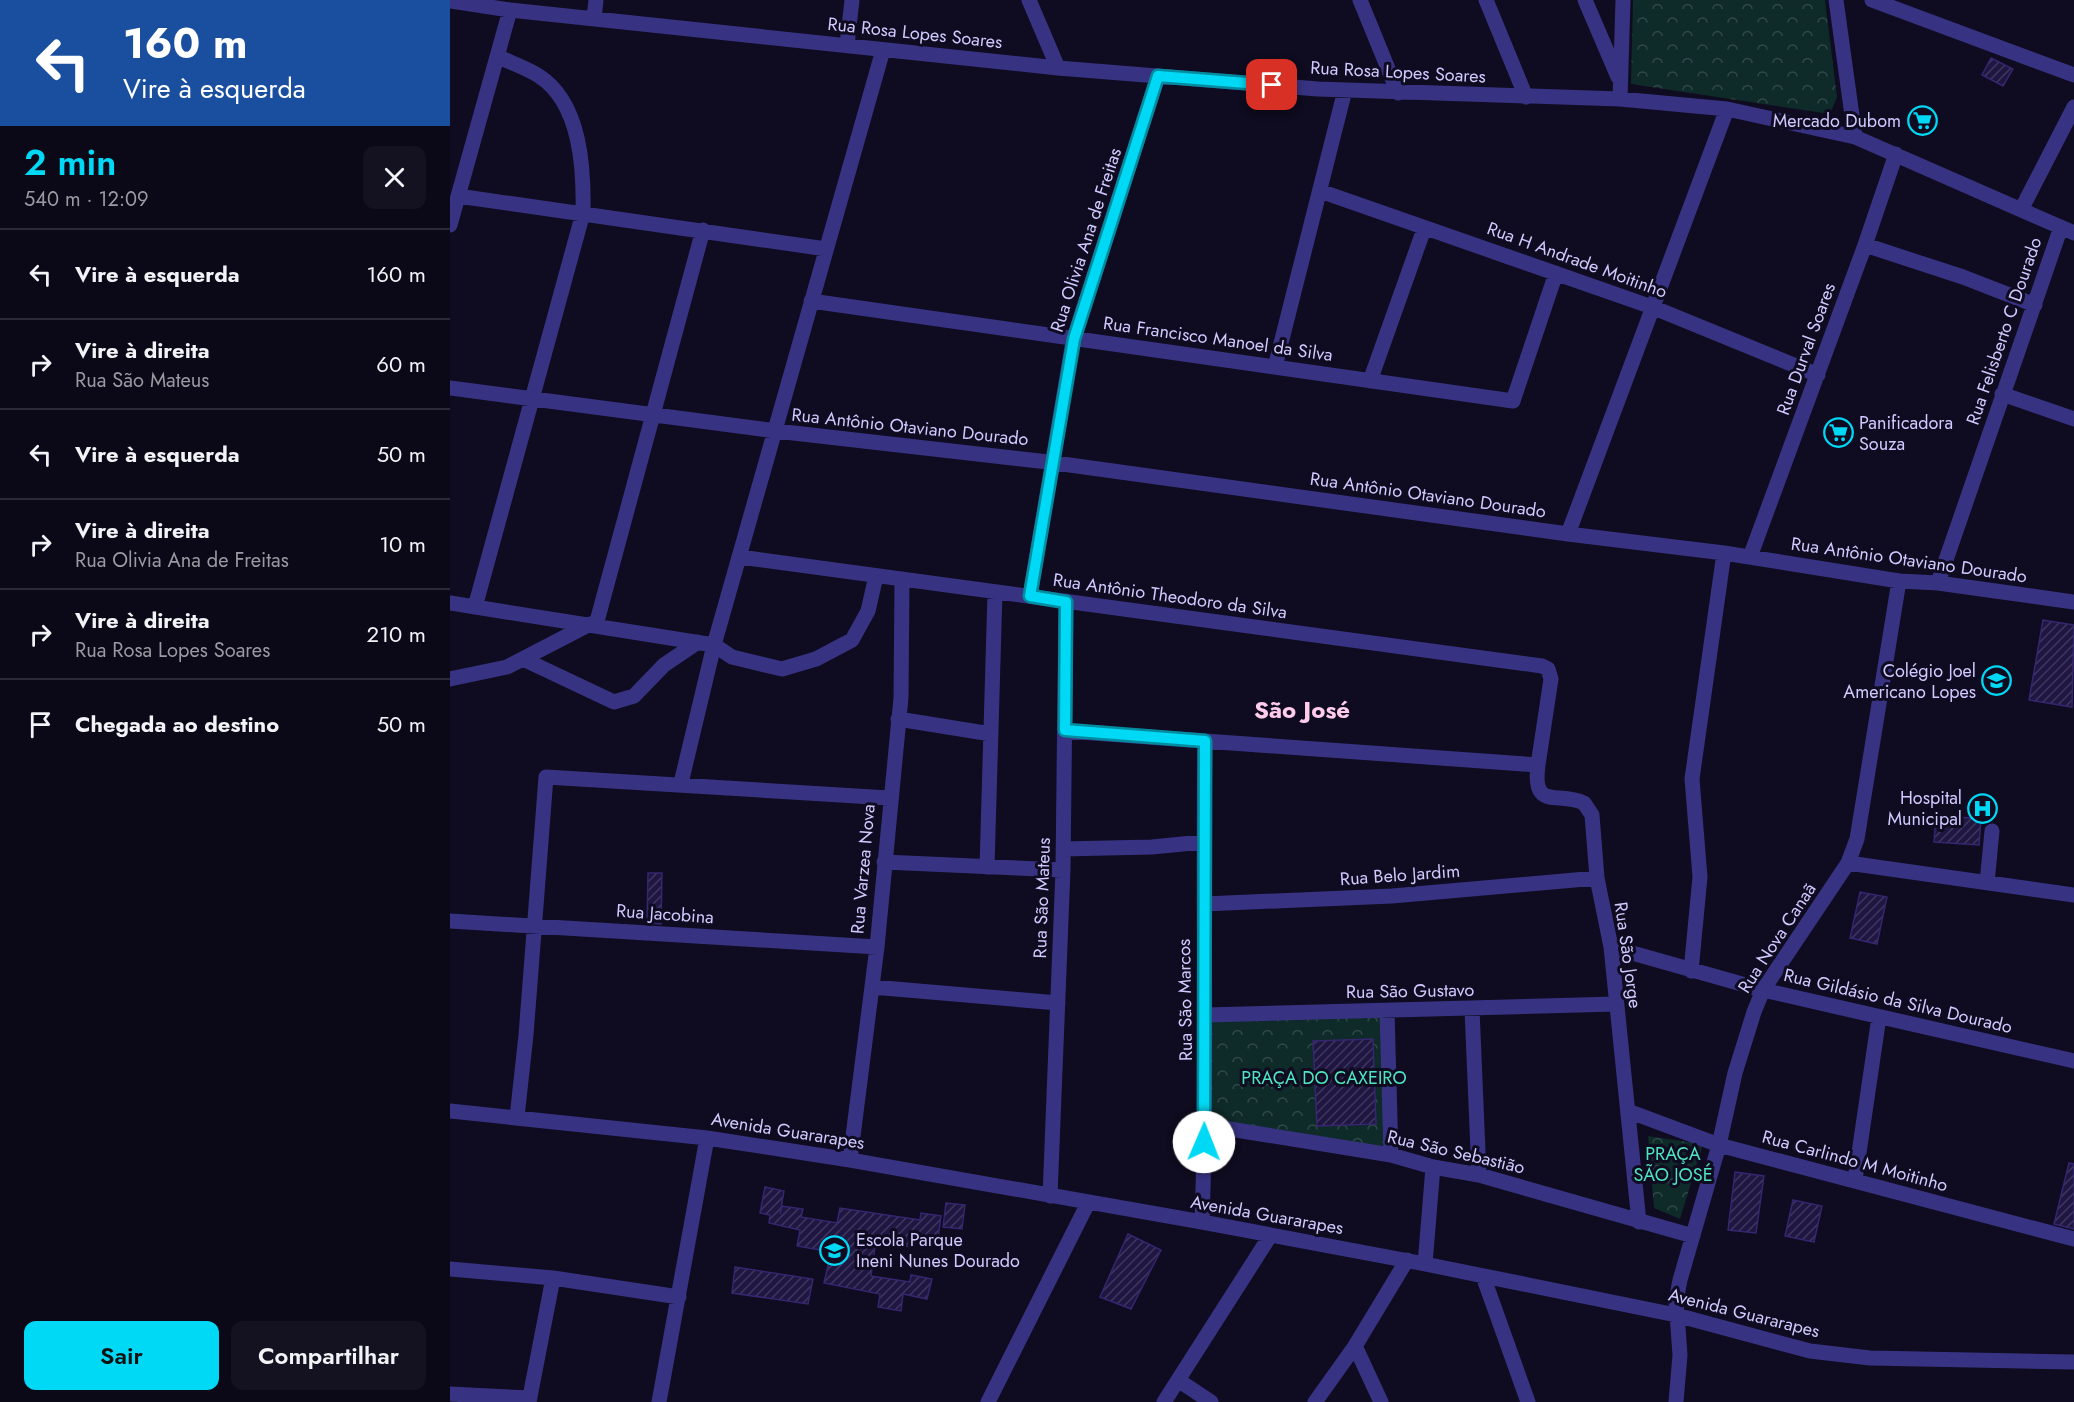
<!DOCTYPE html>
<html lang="pt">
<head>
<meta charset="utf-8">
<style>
	:root { --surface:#0b0818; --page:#141121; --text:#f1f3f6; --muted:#9a9aa2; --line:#2b2937; --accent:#00d9f5 }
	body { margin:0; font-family:Jost,sans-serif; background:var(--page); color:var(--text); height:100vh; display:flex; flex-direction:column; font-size:22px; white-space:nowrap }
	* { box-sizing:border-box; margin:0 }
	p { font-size:20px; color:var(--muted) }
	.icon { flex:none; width:33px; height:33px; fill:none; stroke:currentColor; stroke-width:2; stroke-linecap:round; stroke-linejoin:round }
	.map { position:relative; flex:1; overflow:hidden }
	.details { display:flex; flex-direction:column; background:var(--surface); width:450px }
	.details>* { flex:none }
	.guide { background:#1a4fa0; color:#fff; overflow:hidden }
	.pin { position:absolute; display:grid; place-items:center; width:51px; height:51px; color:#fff; margin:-26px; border-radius:12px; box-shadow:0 3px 9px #0006 }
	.me { position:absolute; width:66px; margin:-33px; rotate:1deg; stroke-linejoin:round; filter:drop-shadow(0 0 4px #0008) }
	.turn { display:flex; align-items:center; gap:21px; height:126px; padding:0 24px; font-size:27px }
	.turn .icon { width:78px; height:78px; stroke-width:2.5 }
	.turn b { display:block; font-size:42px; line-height:51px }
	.round { display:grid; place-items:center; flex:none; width:63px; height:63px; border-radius:12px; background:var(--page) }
	.head { display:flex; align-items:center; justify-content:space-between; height:102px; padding:0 24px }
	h1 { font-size:36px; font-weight:600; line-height:45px; color:var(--accent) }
	.action { display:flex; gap:12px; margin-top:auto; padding:12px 24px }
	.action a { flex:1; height:69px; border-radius:12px; background:var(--accent); color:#111; font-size:24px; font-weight:600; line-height:69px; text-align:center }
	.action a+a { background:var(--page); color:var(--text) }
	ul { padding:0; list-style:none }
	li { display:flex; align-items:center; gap:18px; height:90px; padding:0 24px; border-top:2px solid var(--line) }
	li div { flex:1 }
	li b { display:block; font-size:22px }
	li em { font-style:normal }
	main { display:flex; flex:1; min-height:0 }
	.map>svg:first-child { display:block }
	.park { fill:url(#park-crowns) }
	.building { fill:url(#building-hatch); stroke:#36266f; stroke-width:1.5 }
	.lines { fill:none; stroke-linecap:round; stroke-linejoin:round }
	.minor { stroke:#373382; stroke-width:15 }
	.route-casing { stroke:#008d9f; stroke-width:15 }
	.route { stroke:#00d9f5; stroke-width:10 }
	.labels { text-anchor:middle; stroke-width:6; stroke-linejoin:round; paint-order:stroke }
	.street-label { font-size:18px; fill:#d0caff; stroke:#0f0b20 }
	.poi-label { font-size:18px; fill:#d0caff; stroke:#0f0b20; text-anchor:end }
	.park-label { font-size:18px; fill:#4ee6c2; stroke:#0f0b20 }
	.district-label { font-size:24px; font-weight:bold; fill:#ffccec; stroke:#0f0b20 }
</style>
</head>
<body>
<main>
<section class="details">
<div class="guide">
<div class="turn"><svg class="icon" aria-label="left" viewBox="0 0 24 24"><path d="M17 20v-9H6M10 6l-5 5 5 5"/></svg><div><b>160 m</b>Vire à esquerda</div></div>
</div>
<div class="head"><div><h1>2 min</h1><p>540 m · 12:09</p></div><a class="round"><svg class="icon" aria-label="close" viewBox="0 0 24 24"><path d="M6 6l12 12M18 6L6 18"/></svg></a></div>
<ul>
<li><svg class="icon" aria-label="left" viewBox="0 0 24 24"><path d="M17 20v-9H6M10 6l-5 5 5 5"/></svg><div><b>Vire à esquerda</b></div><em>160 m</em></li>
<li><svg class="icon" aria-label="right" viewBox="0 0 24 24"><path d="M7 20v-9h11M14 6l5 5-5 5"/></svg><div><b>Vire à direita</b><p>Rua São Mateus</p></div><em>60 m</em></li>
<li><svg class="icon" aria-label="left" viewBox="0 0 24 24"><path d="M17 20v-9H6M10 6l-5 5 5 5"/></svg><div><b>Vire à esquerda</b></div><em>50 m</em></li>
<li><svg class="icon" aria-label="right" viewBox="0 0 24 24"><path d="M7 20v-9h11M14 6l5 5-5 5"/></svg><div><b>Vire à direita</b><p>Rua Olivia Ana de Freitas</p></div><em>10 m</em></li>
<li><svg class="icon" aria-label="right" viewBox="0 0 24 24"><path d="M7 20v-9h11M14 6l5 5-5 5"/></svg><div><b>Vire à direita</b><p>Rua Rosa Lopes Soares</p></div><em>210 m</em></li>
<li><svg class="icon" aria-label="arrive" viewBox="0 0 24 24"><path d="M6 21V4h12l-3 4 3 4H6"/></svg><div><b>Chegada ao destino</b></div><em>50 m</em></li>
</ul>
<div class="action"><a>Sair</a><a>Compartilhar</a></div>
</section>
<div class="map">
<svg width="1624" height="1402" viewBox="0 0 1624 1402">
	<defs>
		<pattern id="park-crowns" width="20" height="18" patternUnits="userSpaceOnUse" patternTransform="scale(1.5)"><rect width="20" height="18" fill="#0e2a29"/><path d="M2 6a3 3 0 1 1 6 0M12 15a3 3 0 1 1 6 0" fill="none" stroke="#304849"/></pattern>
		<pattern id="building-hatch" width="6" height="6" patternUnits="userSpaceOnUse" patternTransform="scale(1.5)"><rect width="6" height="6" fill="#1f1642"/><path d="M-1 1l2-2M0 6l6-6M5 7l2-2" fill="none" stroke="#3e375e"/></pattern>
	</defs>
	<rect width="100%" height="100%" fill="#0f0b20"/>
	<path class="park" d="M1183 0H1375L1387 97 1380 114 1181 84Z
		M934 1015 938 1151 758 1123V1019Z
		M1198 1136 1253 1144 1230 1219 1204 1208Z"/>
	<path class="building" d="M1541 58 1563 69 1553 86 1532 75Z
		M1593 620 1624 625 1622 707 1579 700Z
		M1486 815 1531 819 1529 845 1484 842Z
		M198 873H212L211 924 197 923Z
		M1410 892 1437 897 1427 944 1400 938Z
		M923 1039 926 1124 867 1126 863 1041Z
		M1619 1163 1624 1164V1229L1604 1224Z
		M1285 1172 1314 1176 1306 1233 1278 1230Z
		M315 1187 334 1191 330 1214 332 1206 353 1209 351 1217 387 1223 390 1208 470 1220 471 1213 491 1216 488 1238 464 1234 461 1247 426 1240 421 1276 460 1282 461 1275 482 1279 477 1299 453 1294 451 1311 428 1307 430 1294 374 1283 381 1252 347 1246 350 1230 319 1223 320 1215 310 1213Z
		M1343 1200 1372 1206 1364 1242 1335 1236Z
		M496 1203 515 1205 512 1229 493 1227Z
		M678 1234 711 1250 681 1309 650 1297Z
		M285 1267 363 1279 358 1304 282 1293Z"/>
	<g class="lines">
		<path class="minor" d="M579 0 608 68
			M910 0 948 93
			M1036 0 1076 97
			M1135 0 1168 77
			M1386 0 1405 137
			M1422 0 1624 75
			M0 1 60 10 608 68 868 89 1170 99 1277 109 1405 137 1624 233
			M144 19 146 0
			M397 45 402 0
			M1170 99 1173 0
			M870 191 1202 307 1368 375
			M8 196 376 249
			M1572 208 1624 107
			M0 225 60 10
			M1415 245 1513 277 1585 305
			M361 301 1063 401 1106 273
			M825 367 895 90
			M920 381 974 229
			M0 388 326 431 598 462 1118 534 1274 553 1449 581 1488 583 1624 602
			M1552 394 1624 419
			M1118 534 1277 109
			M290 557 1092 666 1098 669 1101 679 1088 765
			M1300 557 1415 245 1446 154
			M1488 583 1611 227
			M580 596 623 341 708 76
			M0 603 264 645 282 657 332 669 366 659 402 640 418 611 426 576
			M25 607 133 213C134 169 131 103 89 76 77 68 61 63 47 56
			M146 625 253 230
			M73 659 164 702 184 696 214 665 248 642
			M0 679 57 667 140 624
			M448 719 541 734
			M615 731 1088 765C1082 811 1107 791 1134 803L1142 815 1147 878 1161 947 1189 1222
			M231 783 264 645 433 50
			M613 849 702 847 753 842
			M434 862 613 870
			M1398 863 1624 895
			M537 867 545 592
			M1537 883 1542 831
			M754 904 942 896 1147 878
			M0 921 427 947
			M1161 947 1313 990 1624 1061
			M1241 971 1250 877 1242 779 1274 553
			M422 987 608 1003
			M1022 1009 1029 1175
			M937 1011 941 1155
			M756 1015 1166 1004
			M0 1111 257 1138 400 1160 752 1222 975 1264 1226 1315 1360 1351 1420 1358 1624 1362
			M1178 1111 1269 1145 1624 1239
			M67 1117 76 1035 96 777 439 798
			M755 1125 941 1155 983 1167 1029 1175 1243 1236
			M400 1160 427 947 451 698 452 579
			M1405 1180 1429 1017
			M600 1196 613 870 616 601
			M752 1222C758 1062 752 901 755 741
			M975 1264 983 1167
			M0 1269 103 1278 229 1297
			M1033 1276 1078 1402
			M905 1346 931 1402
			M728 1380 761 1402
			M0 1394 80 1398
			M79 1402 103 1278
			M209 1402 257 1138
			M538 1402 638 1203
			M714 1402 820 1236
			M865 1402 905 1346 957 1260
			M1226 1402 1230 1355 1226 1301 1230 1280 1269 1145 1285 1073 1304 1012 1313 990 1398 863 1407 839 1449 581"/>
	</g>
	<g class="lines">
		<defs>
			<path id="route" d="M754 1142 755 741 615 730 616 602 580 596 624 339 708 76 822 85"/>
		</defs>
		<use href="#route" class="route-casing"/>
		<use href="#route" class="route"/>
	</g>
	<defs>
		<symbol id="supermarket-ring" viewBox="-11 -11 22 22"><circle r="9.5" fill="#0f0b20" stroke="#00d9f5" stroke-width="1.5"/><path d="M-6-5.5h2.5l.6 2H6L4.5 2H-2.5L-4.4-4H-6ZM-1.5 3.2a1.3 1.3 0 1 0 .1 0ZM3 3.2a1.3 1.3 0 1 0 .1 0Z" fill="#00d9f5"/></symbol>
		<symbol id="school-ring" viewBox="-11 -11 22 22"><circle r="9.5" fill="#0f0b20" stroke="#00d9f5" stroke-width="1.5"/><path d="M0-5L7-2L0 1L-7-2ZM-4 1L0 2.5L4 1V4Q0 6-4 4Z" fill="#00d9f5"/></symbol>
		<symbol id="hospital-ring" viewBox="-11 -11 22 22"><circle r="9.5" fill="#0f0b20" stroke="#00d9f5" stroke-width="1.5"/><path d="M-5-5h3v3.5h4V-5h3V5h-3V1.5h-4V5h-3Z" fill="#00d9f5"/></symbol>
	</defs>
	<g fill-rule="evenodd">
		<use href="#supermarket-ring" x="1456" y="104" width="33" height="33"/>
		<use href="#supermarket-ring" x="1372" y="416" width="33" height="33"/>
		<use href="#school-ring" x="1530" y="664" width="33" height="33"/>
		<use href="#hospital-ring" x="1516" y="792" width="33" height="33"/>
		<use href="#school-ring" x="368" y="1234" width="33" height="33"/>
	</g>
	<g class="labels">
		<g class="street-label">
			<text transform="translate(465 33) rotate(6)" y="6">Rua Rosa Lopes Soares</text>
			<text transform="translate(948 72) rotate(3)" y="6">Rua Rosa Lopes Soares</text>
			<text transform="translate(636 240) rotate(-72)" y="6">Rua Olivia Ana de Freitas</text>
			<text transform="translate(1127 260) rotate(20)" y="6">Rua H Andrade Moitinho</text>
			<text transform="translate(1554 331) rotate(-71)" y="6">Rua Felisberto C Dourado</text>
			<text transform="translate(768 339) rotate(8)" y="6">Rua Francisco Manoel da Silva</text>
			<text transform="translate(1356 349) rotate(-70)" y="6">Rua Durval Soares</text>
			<text transform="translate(460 427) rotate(6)" y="6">Rua Antônio Otaviano Dourado</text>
			<text transform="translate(978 495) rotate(8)" y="6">Rua Antônio Otaviano Dourado</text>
			<text transform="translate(1459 560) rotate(8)" y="6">Rua Antônio Otaviano Dourado</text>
			<text transform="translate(720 596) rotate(8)" y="6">Rua Antônio Theodoro da Silva</text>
			<text transform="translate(413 869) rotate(-85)" y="6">Rua Varzea Nova</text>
			<text transform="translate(950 875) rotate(-4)" y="6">Rua Belo Jardim</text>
			<text transform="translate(592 898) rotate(-88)" y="6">Rua São Mateus</text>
			<text transform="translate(215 914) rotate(4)" y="6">Rua Jacobina</text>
			<text transform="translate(1327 938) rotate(-57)" y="6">Rua Nova Canaã</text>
			<text transform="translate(1178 955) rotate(82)" y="6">Rua São Jorge</text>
			<text transform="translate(960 991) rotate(-1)" y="6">Rua São Gustavo</text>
			<text transform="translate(735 1000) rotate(-91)" y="6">Rua São Marcos</text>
			<text transform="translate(1448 1001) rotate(13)" y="6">Rua Gildásio da Silva Dourado</text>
			<text transform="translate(338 1131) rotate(9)" y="6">Avenida Guararapes</text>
			<text transform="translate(1006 1152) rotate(13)" y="6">Rua São Sebastião</text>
			<text transform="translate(1405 1161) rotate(15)" y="6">Rua Carlindo M Moitinho</text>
			<text transform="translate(817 1215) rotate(10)" y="6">Avenida Guararapes</text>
			<text transform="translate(1294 1313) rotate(14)" y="6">Avenida Guararapes</text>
		</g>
		<g class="poi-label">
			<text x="1451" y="127">Mercado Dubom</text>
			<text x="1409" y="429" text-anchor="start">Panificadora<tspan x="1409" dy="21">Souza</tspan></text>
			<text x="1526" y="677">Colégio Joel<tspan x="1526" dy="21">Americano Lopes</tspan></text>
			<text x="1512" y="804">Hospital<tspan x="1512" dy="21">Municipal</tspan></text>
			<text x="406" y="1246" text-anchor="start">Escola Parque<tspan x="406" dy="21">Ineni Nunes Dourado</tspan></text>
		</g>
		<g class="park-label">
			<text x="874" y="1084">PRAÇA DO CAXEIRO</text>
			<text x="1223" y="1160">PRAÇA<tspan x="1223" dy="21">SÃO JOSÉ</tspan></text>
		</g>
		<g class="district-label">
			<text x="852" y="718">São José</text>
		</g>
	</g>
</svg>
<div class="pin" style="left:822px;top:85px;background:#d93025"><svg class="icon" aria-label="arrive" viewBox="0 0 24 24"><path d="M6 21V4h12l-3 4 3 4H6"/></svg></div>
<svg class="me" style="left:754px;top:1142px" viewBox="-20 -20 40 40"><circle r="19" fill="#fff"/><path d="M0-13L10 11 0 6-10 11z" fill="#00d9f5"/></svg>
</div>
</main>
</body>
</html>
